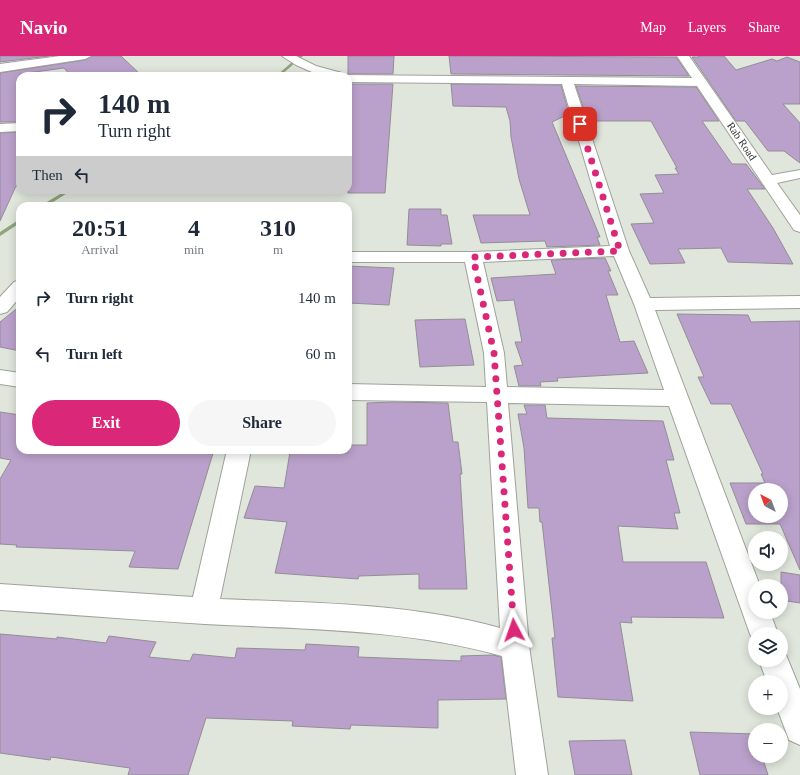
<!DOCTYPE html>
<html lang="en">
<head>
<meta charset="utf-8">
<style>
	:root { --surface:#fff; --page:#f6f6f7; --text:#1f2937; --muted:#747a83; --accent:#db2777 }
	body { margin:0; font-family:Georgia,serif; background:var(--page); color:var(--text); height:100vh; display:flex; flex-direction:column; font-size:15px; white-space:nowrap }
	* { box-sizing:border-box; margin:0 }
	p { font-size:13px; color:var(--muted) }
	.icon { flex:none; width:22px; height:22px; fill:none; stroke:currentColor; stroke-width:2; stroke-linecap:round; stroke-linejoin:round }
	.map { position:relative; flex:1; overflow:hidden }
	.panel { position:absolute; left:16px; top:146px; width:336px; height:252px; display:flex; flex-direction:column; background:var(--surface); border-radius:12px; box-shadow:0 2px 10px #0003 }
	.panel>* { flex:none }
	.top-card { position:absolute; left:16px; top:16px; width:336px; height:122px; border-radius:12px; box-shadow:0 2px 10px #0003; background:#fff; color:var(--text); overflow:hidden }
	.needle { width:26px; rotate:319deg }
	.tools { position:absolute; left:748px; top:427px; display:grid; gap:8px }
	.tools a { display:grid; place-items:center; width:40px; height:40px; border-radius:50%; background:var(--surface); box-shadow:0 2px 10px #0003; font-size:20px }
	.pin { position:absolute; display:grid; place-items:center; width:34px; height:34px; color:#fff; margin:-17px; border-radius:8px; box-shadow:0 2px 6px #0006 }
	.me { position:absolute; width:44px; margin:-22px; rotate:356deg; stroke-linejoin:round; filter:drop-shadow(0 0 3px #0008) }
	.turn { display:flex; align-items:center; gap:14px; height:84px; padding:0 16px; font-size:18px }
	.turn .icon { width:52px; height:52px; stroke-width:2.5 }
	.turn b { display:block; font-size:28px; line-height:34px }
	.then { display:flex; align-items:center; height:38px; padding:0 16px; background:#0003; gap:8px; font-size:15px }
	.eta { display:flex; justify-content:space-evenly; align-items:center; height:68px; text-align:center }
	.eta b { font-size:24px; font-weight:600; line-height:28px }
	.button { display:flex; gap:8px; margin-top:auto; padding:8px 16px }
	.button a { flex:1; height:46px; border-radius:24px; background:var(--accent); color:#fff; font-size:16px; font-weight:600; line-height:46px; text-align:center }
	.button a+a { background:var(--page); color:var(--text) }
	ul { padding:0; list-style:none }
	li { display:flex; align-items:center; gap:12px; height:56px; padding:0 16px }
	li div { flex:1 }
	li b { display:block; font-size:15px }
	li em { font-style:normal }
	header { display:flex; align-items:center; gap:24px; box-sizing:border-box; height:56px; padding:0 20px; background:var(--accent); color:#fff }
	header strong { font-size:19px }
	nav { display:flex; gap:22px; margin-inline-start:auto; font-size:14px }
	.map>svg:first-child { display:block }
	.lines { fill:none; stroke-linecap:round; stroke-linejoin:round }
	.stream { fill:#8fa57a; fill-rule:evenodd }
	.building { fill:#baa1cb; stroke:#938d96; fill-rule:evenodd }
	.minor-casing { stroke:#9ea399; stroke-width:2 }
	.minor { fill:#fff; fill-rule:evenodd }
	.route { stroke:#db2777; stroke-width:7; stroke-dasharray:0 12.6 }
	.labels { text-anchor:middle; stroke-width:3; stroke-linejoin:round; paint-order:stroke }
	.far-street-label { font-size:11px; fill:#343633; stroke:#fff }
</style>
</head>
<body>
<header>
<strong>Navio</strong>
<nav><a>Map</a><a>Layers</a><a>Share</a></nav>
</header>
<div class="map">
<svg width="800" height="719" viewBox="0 0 800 719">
	<rect width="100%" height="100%" fill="#e0e6dc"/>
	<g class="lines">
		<path class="stream" d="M299 0H303L280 20H276Z
			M67 134H72L47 150H40Z
			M20 163V167L0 180V176Z"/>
	</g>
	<path class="building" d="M0 0H49L0 6Z
		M92 0H121L142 20H71L64 12 20 18V66H0V17L85 4Z
		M348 0H394L393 18H348Z
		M449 0 676 1 689 20 451 18Z
		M698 0H724L736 14 772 3 777 5 787 1 800 6V48H783L800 67V107L784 95H768L745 65H736L692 1H699Z
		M348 28H393L385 137H348Z
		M451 28 561 29 569 58 552 66 600 181H597L600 189 547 191 545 185 481 187 473 159H530L519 123 511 81 510 65 506 51 453 50Z
		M576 30 696 31 719 65H702L732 108H746L765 133H747L773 172 793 208 728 206 721 192 678 193 685 207 650 208 631 168 654 167 640 138 664 137 655 119 679 118 675 112H677L651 65H588Z
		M20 76V130H16L0 165V77Z
		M409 153H441V159H447L452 188H441V190L407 189Z
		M605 202 611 215H608L618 239H606L620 286 634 285 648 317 557 322 558 325 540 326 541 330H519L514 310 523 309 515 286H522L514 244 497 245 491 222 556 218 551 204Z
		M348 210 394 212 389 249 348 247Z
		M20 250V295L0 291V266Z
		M677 258 748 259 751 266 800 265V514L780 468H746L730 427H765L761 418H763L731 348H711L698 321H704ZM755 434H781V460H755Z
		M465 263 474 309 420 311 415 264Z
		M393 346 448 347 453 386H458L462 418H460L467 533H419V518L359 520 358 523 275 517 287 466 244 462 255 430 284 432 290 396 348 397V389H367V347Z
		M524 349H545L547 362 663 365 674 404H666L680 457H674L678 473 618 470 623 506H706L724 562 631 561 632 567 620 566 633 645 558 641 552 582H555L542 466H540L539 452H528L524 392 518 358H527Z
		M0 356 20 359V394H214L178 513 129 511 135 495 16 491 17 489 0 488V423L11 404 0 402Z
		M781 516 800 519V547L781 544Z
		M0 578 57 583V581L106 587 109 580 156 586 149 601 190 605 193 598 235 602 237 592 305 594 306 588 359 591 358 601 461 605V600L493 599 501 601 506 643 438 644V672L351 669 350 673 292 670 293 665 206 662 188 719H128L130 712 51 701 50 704 0 697Z
		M690 676 755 678V700H762L768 719H700Z
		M625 684 632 719H575L569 685Z"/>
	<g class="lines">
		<defs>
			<path id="minor" d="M60 0H91L85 3 0 16V8Z
				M282 0H296L316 10 342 17 344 19 692 22 677 0H689L772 119 800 114V122L777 127 800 159V176L794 174 697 30 574 28 629 195 650 242 800 240V252L655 254 760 530H755V556H770L778 578H755V588L750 578 669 350 508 347 529 590 548 719H516L502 600C406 573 304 573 205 568 137 564 68 558 0 554V528L193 541 227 394H251L220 543C313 547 410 547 500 572L487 346 348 344V328L486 331 484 297 465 206H348V196H473L610 190 562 28 348 26V20H321L296 9ZM614 200 634 248 664 334 507 331 504 297 483 206Z
				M20 67V75L0 76V68Z
				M20 224V241L7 256 0 258V241L14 226Z
				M0 314 20 317V331L0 328Z
				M781 592 784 594 800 633V689L789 684 777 652H781V626H767L759 604H781Z"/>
		</defs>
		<use href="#minor" class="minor-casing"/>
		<use href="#minor" class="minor"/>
	</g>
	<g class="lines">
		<path class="route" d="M514 574 494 297 473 201 620 195 580 68"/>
	</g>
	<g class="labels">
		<g class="far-street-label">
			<text transform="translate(742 85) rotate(56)" y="4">Rab Road</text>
		</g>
	</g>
</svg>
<div class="tools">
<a><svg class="needle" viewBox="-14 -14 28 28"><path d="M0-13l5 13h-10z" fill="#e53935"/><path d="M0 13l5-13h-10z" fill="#747a83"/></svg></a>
<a><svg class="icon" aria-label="sound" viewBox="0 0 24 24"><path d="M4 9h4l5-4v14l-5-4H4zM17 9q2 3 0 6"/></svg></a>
<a><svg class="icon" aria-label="search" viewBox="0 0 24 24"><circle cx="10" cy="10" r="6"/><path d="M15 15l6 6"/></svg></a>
<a><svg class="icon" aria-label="layers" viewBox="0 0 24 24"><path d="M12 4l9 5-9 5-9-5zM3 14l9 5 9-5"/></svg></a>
<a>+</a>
<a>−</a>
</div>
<div class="pin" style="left:580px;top:68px;background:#d93025"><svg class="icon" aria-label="arrive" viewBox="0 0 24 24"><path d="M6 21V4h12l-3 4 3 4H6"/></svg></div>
<svg class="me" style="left:514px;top:574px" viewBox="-20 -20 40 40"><path d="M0-17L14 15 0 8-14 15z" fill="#db2777" stroke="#fff" stroke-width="4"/></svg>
<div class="top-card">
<div class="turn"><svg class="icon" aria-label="right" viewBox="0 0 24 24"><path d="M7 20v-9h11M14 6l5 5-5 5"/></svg><div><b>140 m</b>Turn right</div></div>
<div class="then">Then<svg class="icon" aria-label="left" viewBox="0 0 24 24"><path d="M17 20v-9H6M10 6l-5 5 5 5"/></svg></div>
</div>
<section class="panel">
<div class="eta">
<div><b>20:51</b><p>Arrival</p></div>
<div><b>4</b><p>min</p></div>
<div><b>310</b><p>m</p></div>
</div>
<ul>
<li><svg class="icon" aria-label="right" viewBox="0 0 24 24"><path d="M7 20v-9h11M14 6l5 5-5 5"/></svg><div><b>Turn right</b></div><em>140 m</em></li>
<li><svg class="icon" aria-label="left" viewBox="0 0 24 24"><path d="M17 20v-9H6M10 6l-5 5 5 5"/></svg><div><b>Turn left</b></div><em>60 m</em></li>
</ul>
<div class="button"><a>Exit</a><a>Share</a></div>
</section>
</div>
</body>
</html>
